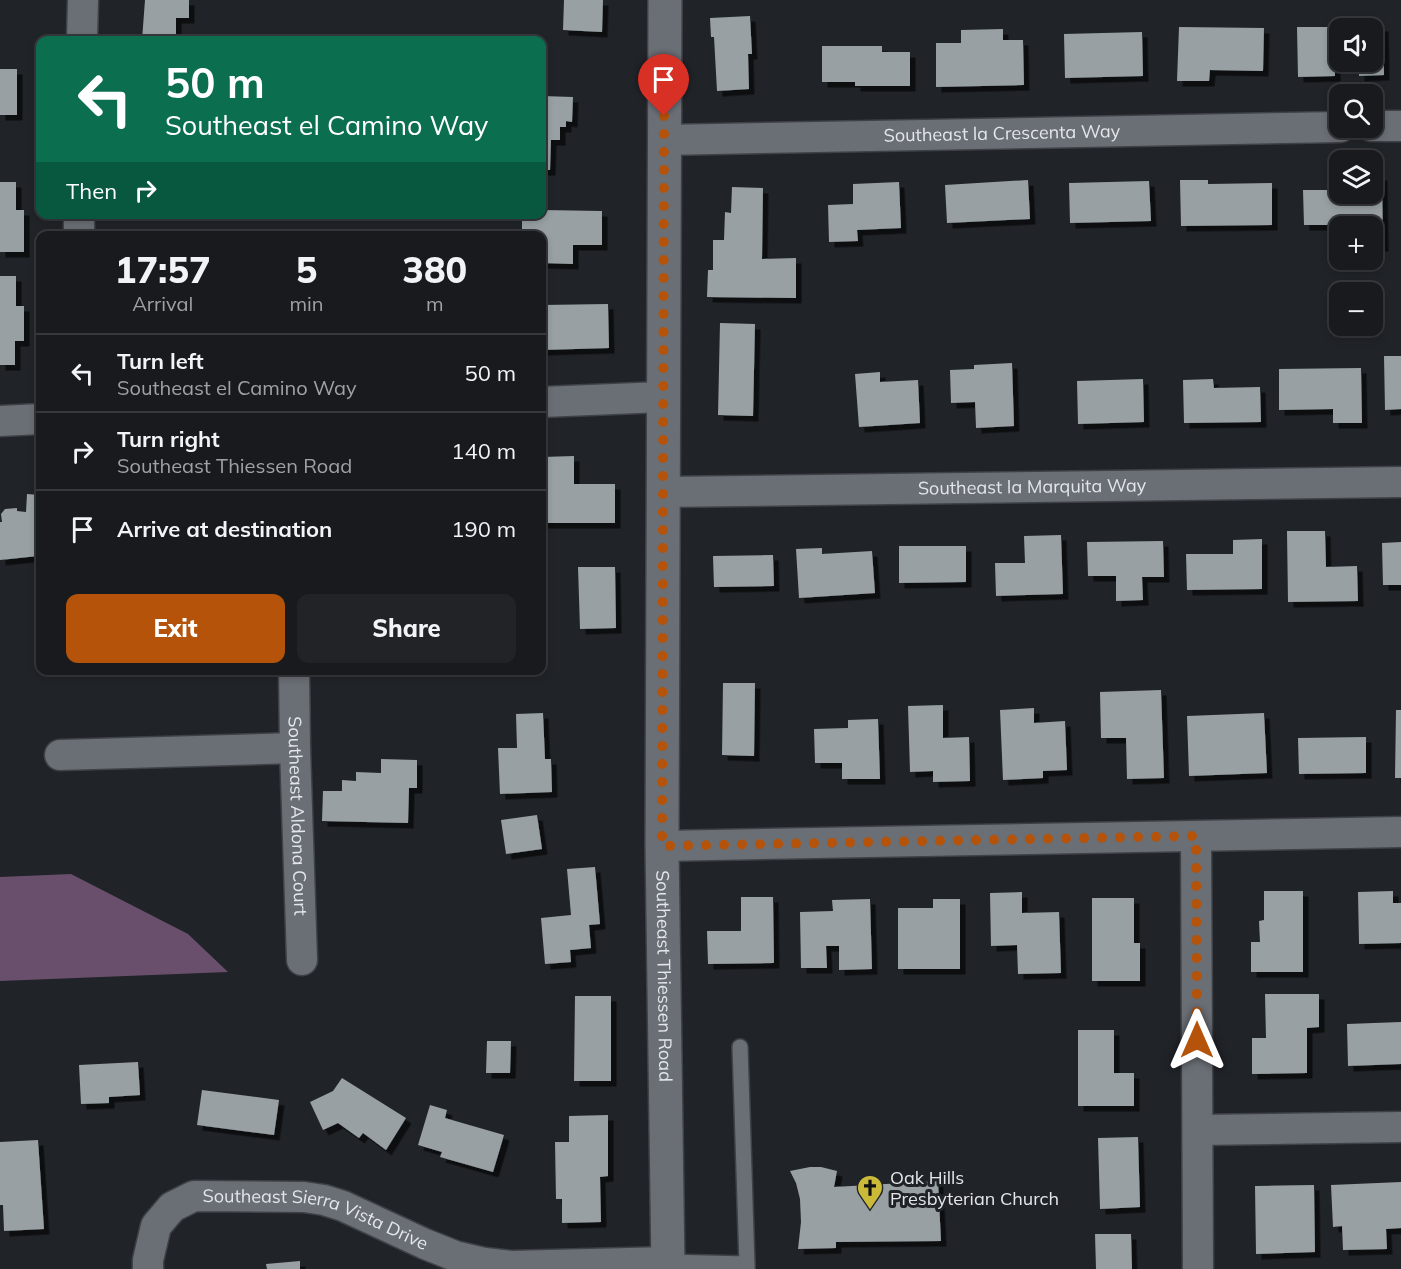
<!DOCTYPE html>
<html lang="en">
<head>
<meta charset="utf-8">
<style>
	:root { --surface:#181a1e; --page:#212327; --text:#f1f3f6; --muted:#9fa1a4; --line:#36383c; --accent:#b45309 }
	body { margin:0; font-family:Mulish,sans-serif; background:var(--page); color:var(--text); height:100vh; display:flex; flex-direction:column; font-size:22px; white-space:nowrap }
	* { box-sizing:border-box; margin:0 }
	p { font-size:20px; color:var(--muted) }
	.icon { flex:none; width:33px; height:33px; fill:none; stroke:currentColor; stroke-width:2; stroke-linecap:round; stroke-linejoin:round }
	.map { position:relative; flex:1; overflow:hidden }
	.panel { position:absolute; left:36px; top:231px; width:510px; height:444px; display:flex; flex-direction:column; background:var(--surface); border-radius:12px; box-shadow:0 3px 9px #0003,0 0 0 2px var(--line) }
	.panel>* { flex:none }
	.hud { position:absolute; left:36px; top:36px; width:510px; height:183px; border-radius:12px; box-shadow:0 3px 9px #0003,0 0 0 2px var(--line); background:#0b6e4f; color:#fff; overflow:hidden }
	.tools { position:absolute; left:1329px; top:18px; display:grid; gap:12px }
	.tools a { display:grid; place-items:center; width:54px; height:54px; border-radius:12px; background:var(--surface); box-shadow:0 3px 9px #0003,0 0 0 2px var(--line); font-size:30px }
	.pin { position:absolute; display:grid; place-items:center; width:51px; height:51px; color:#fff; margin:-62px -26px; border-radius:50% 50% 50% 0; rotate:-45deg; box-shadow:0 0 6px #0007 }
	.pin .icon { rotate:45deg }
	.me { position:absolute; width:66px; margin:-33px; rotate:0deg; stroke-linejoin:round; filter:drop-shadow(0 0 4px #0008) }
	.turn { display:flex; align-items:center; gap:21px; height:126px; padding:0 30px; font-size:27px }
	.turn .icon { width:78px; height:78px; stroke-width:2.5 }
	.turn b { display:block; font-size:42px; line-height:51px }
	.then { display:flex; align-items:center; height:57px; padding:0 30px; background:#0003; gap:12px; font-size:22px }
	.eta { display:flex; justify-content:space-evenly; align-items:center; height:102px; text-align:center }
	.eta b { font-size:36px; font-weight:800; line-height:42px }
	.primary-button { display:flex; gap:12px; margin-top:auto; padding:12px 30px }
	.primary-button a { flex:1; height:69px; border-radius:12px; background:var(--accent); color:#fff; font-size:24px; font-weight:800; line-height:69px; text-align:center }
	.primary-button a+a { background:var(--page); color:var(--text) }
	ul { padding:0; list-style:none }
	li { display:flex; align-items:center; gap:18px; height:78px; padding:0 30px; border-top:2px solid var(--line) }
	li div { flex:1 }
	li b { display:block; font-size:22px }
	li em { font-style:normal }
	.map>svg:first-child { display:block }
	.forest { fill:#694f6c }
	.building { fill:#98a0a4; filter:url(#shadow) }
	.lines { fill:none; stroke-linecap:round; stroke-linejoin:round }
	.service-casing { stroke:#3e4145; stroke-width:18 }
	.minor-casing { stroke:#3e4145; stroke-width:33 }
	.secondary-casing { stroke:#3e4145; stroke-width:36 }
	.service { stroke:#6a6e75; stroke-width:15 }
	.minor { stroke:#6a6e75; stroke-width:30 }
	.secondary { stroke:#6a6e75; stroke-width:33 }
	.route { stroke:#b45309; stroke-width:10; stroke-dasharray:0 18 }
	.labels { text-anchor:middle; stroke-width:6; stroke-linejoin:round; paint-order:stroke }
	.street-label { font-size:18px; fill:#e4e7ea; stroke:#202328 }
	.poi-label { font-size:18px; fill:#e4e7ea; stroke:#202328; text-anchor:start }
</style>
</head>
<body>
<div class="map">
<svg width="1401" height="1269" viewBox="0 0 1401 1269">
	<defs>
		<filter id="shadow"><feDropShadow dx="5.5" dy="5.5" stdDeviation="0" flood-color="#0009"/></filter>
	</defs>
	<rect width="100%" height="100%" fill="#202328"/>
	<path class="forest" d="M71 874 188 934 228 972 0 981V877Z"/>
	<path class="building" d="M145 0H189V18H176V40H142Z
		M564 0H603L602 32 563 30Z
		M750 16 752 54H748L749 89 717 91 714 37H711L710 18Z
		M1347 26H1383L1384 75 1359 76V66L1335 67V76L1298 77 1297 27H1340V62H1372V28H1347Z
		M1179 27 1264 28 1263 71 1210 70 1209 81H1177Z
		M1003 29V40H1023L1024 85 936 87V43H961V30Z
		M1142 32 1143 76 1065 78 1064 34Z
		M822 46H882V52H910V86H855V82H822Z
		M0 69H17V115H0Z
		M542 96 573 97 572 122 566 121V127H560V140H551L550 170H542Z
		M1372 175H1382L1383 246H1372V226H1342V225H1304L1303 190H1340V194H1372Z
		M1028 180 1030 219 947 223 945 185Z
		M1180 180H1208V184L1272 183V225L1181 226Z
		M1149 181 1151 221 1070 223 1069 183Z
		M0 182H16V210H24V252H0Z
		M899 182 901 228 857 230 858 241 829 242 828 205 853 204V184Z
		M732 187 763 188 762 259 796 258V298L707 297 708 270H713V240H724L725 212 731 213Z
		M542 210 602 211V245H573V264L542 263V236H522V214H542Z
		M0 276H16V306H24V341H15V365H0Z
		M608 304 609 348 542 350V305Z
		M720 323 755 324 753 416 718 415Z
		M1384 356H1401V409L1385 410Z
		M1012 363 1014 426 976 428 975 402 951 403 950 370 974 369V365Z
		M1361 368 1362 423H1333V409L1279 410V369Z
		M880 372V382L918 380 920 423 859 427 855 374Z
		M1143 379 1144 422 1078 424 1077 381Z
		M1213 379 1214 388 1260 387 1261 422 1184 423 1183 380Z
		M574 456V484H615V523H542V457Z
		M27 494 40 495V560H38V556L0 560V522H2L1 514 5 509 17 508V511L26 512Z
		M1287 531H1325L1326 567 1357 566 1358 601 1288 602Z
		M1061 535 1063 594 996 596 995 563H1025L1024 536Z
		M1262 539V589L1187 590 1186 554H1233V540Z
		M1163 541 1164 577H1142L1143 600 1116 601V576H1088L1087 542Z
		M1401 542V585H1383L1382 543Z
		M899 546H966V582L899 583Z
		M822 548V554L872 551 875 593 799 598 796 549Z
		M773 555 774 586 714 587 713 556Z
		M578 567H615L616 628 580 629Z
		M723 683H755L754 756 722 755Z
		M1161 690 1164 778 1127 779 1126 738H1101L1100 692Z
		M943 705V738L969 737 970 781 933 782V771L910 772 908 706Z
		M1034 708V723L1065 721 1067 770 1043 771V778L1003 780 1000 710Z
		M1396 710H1401V778H1395Z
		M543 713 545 759H551L552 792 500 794 498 748H517L516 714Z
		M1264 713 1267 773 1189 776 1187 716Z
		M878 719 880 779H842V763H815L814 729 848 728V720Z
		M1366 737V773L1299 774 1298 738Z
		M381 759 417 760V788H409L408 823 322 821 323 791H342V780L356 781V772L381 773Z
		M537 815 542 849 506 854 501 820Z
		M595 867 600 924 589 925 591 948 570 950 571 962 545 964 541 918 571 915 567 869Z
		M1264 891H1303V972H1251V942H1260L1259 921 1264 920Z
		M1393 891V903H1401V943L1359 944 1358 892Z
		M1022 892V913L1059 912 1061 973 1018 974 1017 945 991 946 990 893Z
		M741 897H773L774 963 708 964 707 931H741Z
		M1092 898H1134V943H1140V981H1092Z
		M870 899 872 969 839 970V946H826L827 968H801L800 912 833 911 832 900Z
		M933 899H960V969H898V908H933Z
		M1265 994H1319V1027L1307 1028V1073L1252 1074V1038H1266Z
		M575 996H611V1081H574Z
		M1401 1022V1064L1348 1066 1347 1024Z
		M1078 1030H1114V1073H1134V1106H1078Z
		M487 1041H511L510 1073H486Z
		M138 1062 140 1095 109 1097V1103L81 1104 79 1065Z
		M342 1078 406 1118 386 1150 363 1133 359 1138 338 1123 323 1130 310 1102 333 1091Z
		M202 1090 279 1100 274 1135 197 1125Z
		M430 1105 447 1110 445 1118 504 1135 493 1172 440 1157 442 1152 418 1145Z
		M608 1115V1176L600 1177 601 1222 562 1223V1199H556L555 1142H569V1116Z
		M1138 1137 1140 1207 1100 1209 1098 1138Z
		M38 1140 44 1229 4 1231 3 1205H0V1142Z
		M810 1167H821L837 1171 834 1187 938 1181 941 1241 836 1242V1248L798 1249 801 1222 800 1199 796 1183 790 1171Z
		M1401 1182V1228L1386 1229 1387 1249 1343 1250 1342 1226 1333 1227 1331 1185Z
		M1314 1185 1315 1252 1256 1254 1255 1186Z
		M1095 1234H1131L1132 1269H1096Z
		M300 1261V1269H267L266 1264Z"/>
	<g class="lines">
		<defs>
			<path id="service" d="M740 1047 747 1264
				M668 1262 747 1264V1269"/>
			<g id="minor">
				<path d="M82 40 83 0"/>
				<path d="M1372 126H1401"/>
				<path id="s1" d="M664 140 1340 127"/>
				<path d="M79 214V236"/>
				<path d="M542 402 662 397"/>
				<path d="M0 421 40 419"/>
				<path id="s2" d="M663 492 1401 482"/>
				<path id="s3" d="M294 670 295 748 302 960"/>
				<path d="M60 755 295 748"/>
				<path d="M1196 836 1198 1269"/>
				<path d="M662 846 1401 832"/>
				<path d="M1198 1130 1401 1127"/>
				<path id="s4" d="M148 1269V1260L156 1226 172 1207 194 1196 304 1197 324 1200 343 1206 425 1244 455 1256 485 1263 511 1266 668 1262"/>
			</g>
			<g id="secondary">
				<path id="s5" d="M665 0 662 846 668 1269"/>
			</g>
		</defs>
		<use href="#service" class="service-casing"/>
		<use href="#minor" class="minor-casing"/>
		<use href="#secondary" class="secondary-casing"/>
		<use href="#service" class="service"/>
		<use href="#minor" class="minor"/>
		<use href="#secondary" class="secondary"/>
	</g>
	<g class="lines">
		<path class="route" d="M664 116 662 846 1196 836 1197 1040"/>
	</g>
	<defs>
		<symbol id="church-pin" viewBox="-11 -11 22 30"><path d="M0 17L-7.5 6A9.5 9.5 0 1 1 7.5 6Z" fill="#cbba39" stroke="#202328"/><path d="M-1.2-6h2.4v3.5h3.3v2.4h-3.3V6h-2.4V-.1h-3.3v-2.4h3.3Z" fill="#111"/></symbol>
	</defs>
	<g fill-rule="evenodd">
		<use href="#church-pin" x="855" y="1173" width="30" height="40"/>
	</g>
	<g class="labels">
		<g class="street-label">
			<text dy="6" stroke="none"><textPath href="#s1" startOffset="338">Southeast la Crescenta Way</textPath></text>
			<text dy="6" stroke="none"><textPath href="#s2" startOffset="369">Southeast la Marquita Way</textPath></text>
			<text dy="6" stroke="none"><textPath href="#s3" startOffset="146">Southeast Aldona Court</textPath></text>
			<text dy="6" stroke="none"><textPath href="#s5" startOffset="976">Southeast Thiessen Road</textPath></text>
			<text dy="6" stroke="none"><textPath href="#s4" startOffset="219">Southeast Sierra Vista Drive</textPath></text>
		</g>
		<g class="poi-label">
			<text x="890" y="1184">Oak Hills<tspan x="890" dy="21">Presbyterian Church</tspan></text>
		</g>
	</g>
</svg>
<div class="tools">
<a><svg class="icon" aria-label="sound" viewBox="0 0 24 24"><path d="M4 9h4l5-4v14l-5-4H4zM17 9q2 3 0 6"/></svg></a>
<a><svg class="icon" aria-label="search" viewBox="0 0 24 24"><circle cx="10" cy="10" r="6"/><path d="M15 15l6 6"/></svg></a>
<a><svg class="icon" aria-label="layers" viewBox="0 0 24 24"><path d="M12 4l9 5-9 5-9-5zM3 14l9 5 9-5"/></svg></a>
<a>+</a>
<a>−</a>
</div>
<div class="pin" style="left:664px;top:116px;background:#d93025"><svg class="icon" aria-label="arrive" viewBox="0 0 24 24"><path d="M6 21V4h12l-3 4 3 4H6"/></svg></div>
<svg class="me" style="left:1197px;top:1040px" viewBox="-20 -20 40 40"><path d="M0-17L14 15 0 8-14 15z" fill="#b45309" stroke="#fff" stroke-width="4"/></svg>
<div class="hud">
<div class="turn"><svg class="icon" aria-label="left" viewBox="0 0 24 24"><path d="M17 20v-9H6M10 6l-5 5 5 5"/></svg><div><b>50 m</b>Southeast el Camino Way</div></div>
<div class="then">Then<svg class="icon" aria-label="right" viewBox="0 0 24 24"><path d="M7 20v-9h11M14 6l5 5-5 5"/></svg></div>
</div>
<section class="panel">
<div class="eta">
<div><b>17:57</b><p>Arrival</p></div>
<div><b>5</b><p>min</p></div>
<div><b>380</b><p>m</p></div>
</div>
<ul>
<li><svg class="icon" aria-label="left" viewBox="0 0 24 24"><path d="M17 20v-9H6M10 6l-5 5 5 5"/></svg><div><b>Turn left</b><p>Southeast el Camino Way</p></div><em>50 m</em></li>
<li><svg class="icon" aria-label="right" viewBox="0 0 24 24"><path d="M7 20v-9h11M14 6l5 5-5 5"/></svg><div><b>Turn right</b><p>Southeast Thiessen Road</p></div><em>140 m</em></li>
<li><svg class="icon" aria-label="arrive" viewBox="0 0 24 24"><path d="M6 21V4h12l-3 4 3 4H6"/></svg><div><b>Arrive at destination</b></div><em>190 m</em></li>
</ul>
<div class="primary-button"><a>Exit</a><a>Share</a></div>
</section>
</div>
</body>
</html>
